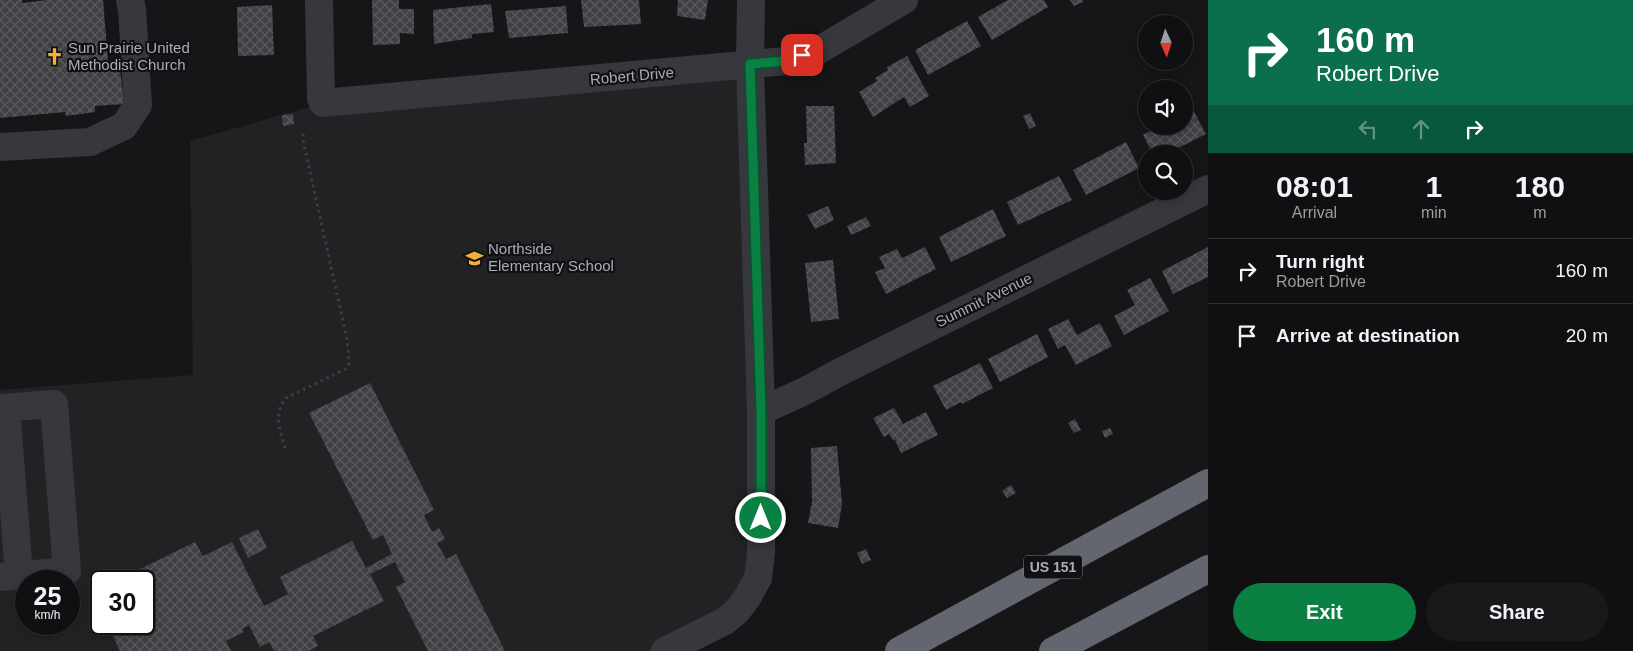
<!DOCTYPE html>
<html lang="en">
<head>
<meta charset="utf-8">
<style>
	:root { --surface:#101012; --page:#19191b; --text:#f1f3f6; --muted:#9c9d9f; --line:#303032; --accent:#0b8043 }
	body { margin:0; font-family:Helvetica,sans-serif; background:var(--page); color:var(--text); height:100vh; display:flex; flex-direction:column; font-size:19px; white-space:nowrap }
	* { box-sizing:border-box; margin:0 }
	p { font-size:16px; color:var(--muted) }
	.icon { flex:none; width:28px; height:28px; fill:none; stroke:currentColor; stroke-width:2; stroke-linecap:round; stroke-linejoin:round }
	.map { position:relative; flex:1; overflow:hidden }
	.panel { display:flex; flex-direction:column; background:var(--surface); width:425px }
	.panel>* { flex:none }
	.banner { background:#0b6e4f; color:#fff; overflow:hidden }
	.needle { width:32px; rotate:177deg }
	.controls { position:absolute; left:1138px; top:15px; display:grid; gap:10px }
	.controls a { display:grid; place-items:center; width:55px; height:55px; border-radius:50%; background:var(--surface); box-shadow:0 2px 8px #0003,0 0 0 1px var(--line); font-size:25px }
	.speed { position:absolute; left:15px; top:570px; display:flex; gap:10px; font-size:25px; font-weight:700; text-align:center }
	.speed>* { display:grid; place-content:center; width:65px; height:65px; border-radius:50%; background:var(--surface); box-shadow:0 2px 8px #0003,0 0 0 1px var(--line); line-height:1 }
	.speed small { font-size:12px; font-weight:400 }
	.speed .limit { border:2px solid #111; border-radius:8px; background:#fff; color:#111 }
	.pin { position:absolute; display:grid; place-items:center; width:42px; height:42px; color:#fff; margin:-21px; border-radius:10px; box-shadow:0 2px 8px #0006 }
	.me { position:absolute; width:55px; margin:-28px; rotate:0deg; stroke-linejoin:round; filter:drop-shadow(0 0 4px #0008) }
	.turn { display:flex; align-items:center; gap:18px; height:105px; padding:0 25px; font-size:22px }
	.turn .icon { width:65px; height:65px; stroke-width:2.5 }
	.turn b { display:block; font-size:35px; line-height:42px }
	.lanes { display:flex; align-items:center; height:48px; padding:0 25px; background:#0003; justify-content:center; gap:25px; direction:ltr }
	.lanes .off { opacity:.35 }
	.eta { display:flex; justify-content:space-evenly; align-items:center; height:85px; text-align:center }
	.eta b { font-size:30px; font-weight:600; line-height:35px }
	.cta { display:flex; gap:10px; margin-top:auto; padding:10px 25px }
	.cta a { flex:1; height:58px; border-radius:30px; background:var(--accent); color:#fff; font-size:20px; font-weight:600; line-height:58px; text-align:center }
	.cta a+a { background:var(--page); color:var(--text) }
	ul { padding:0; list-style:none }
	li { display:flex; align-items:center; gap:15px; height:65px; padding:0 25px; border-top:1px solid var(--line) }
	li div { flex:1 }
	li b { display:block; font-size:19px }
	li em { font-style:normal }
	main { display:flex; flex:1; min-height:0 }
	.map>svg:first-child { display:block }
	.built { fill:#222225; fill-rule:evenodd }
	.building { fill:url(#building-cross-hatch) }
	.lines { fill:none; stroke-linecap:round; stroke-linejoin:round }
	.path { stroke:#3d3f44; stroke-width:3; stroke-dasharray:2.5 4; stroke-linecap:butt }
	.minor { stroke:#37383d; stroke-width:28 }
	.highway { stroke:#63666e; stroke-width:28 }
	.route-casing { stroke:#07532c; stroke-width:12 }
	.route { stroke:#0b8043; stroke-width:9 }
	.labels { text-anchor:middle; stroke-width:4.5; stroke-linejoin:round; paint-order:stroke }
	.shield { fill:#111113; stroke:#7b7e86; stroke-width:1 }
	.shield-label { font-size:14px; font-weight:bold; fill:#a8adb8 }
	.poi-label { font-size:15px; fill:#a8adb8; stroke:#111113; text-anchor:start }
	.street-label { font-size:15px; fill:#a8adb8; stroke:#111113 }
</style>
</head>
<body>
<main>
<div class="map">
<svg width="1208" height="651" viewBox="0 0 1208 651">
	<defs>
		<pattern id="building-cross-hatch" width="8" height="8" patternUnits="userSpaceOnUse" patternTransform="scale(1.25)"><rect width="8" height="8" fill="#404145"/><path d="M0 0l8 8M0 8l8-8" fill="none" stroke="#595a5e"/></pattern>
	</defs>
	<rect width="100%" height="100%" fill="#161618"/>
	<path class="built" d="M750 65 758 578 665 651H0V390L193 375 190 141 323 103ZM26 581H69V624H26ZM101 581H144V624H101Z"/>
	<path class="building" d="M0 0H22V3L47 0H103L108 61 119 60 124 104 95 106V112L66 116 65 112 0 118Z
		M372 0H399V9H414V34L400 33V44L373 45Z
		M581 0H639L641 24 584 27Z
		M678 0H708L705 20 677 16Z
		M1008 0H1044L1048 7 992 40 978 17Z
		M1070 0H1082L1083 2 1074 6Z
		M491 4 494 32 472 34V38L434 44 433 10Z
		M272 5 274 55 238 56 237 7Z
		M566 6 568 33 509 38 505 11Z
		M967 21 981 46 928 75 915 50Z
		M907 56 929 96 910 107 904 97 873 117 859 92 877 81 875 78 888 70 887 67Z
		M806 106H834L836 163 805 165 804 143H807Z
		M1193 110 1206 134 1166 154H1153L1143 135 1160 126H1184V114Z
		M1030 113 1036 126 1029 129 1023 116Z
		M293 114 294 124 283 126 282 115Z
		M1126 142 1139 168 1086 195 1073 170Z
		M1059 176 1072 200 1018 225 1007 202Z
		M828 206 834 220 815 229 807 215Z
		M993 209 1006 236 951 262 939 237Z
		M866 217 871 226 851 235 847 226Z
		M925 247 936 269 886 294 875 272 885 268 879 257 897 249 902 258Z
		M1208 247V277L1173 294 1162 271Z
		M833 260 839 319 811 322 805 263Z
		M1150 278 1169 311 1124 335 1114 316 1135 305 1127 290Z
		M1068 319 1077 335 1100 323 1112 346 1076 365 1065 345 1058 349 1048 329Z
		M1037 334 1048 357 1000 382 988 359Z
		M980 363 993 388 962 404 961 402 946 410 933 386Z
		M370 383 434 510 424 515 432 532 439 528 445 539 437 543 446 559 456 554 505 651H428L396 587 405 582 395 562 370 574 384 601 313 636 318 646 308 651H274L269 642 260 647 249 625 242 629 244 632 226 641 231 651H120L109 628 117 624H144V581H116L195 542 203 556 232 542 264 606 288 594 280 577 352 541 366 568 392 554 383 535 373 540 309 413Z
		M894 408 903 424 926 412 938 435 901 453 895 440H893L889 434 884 437 873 418Z
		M1075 419 1081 430 1074 433 1068 423Z
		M1110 428 1113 434 1105 438 1102 431Z
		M837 446 842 504 838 528 808 523 812 502 811 448Z
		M1011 485 1016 493 1007 498 1002 491Z
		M258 529 267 548 248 558 239 538Z
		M866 549 871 560 862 564 857 553Z"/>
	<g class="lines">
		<path class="path" d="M285 448C280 431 273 413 286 398L346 369 349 363 347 339 303 140V131"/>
		<path class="minor" d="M319 0 321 98 323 103 786 61 819 50 904 0
			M0 147 90 142 124 126 138 105 132 10 130 0
			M0 408 54 404 67 571 0 577
			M6 408 19 575
			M761 411 805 391 842 371 1208 189
			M665 651 725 621 737 611 747 598 758 578 761 553V411L750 65 751 0"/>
		<path class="highway" d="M899 651 1208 483
			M1053 651 1208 569"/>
	</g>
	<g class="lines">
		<defs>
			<path id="route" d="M761 518V411L750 64 786 61 802 55"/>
		</defs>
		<use href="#route" class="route-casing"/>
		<use href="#route" class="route"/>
	</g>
	<defs>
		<symbol id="church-bare" viewBox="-9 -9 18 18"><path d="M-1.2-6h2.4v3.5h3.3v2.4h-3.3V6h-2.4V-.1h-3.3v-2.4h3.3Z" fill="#f2b134" stroke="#111113" stroke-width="2.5" paint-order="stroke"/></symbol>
		<symbol id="school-bare" viewBox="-9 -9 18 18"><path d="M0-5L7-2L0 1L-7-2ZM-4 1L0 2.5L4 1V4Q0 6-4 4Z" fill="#f2b134" stroke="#111113" stroke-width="2.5" paint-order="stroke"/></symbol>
	</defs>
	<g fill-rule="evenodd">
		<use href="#church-bare" x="42" y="44" width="25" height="25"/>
		<use href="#school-bare" x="462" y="246" width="25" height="25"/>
	</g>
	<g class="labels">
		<rect class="shield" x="1024" y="555.5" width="58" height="23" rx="4"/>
		<g class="shield-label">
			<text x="1053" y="572">US 151</text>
		</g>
		<g class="poi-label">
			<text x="68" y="53">Sun Prairie United<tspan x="68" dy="17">Methodist Church</tspan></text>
			<text x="488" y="254">Northside<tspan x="488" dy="17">Elementary School</tspan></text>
		</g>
		<g class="street-label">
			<text transform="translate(632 76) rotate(-5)" y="5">Robert Drive</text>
			<text transform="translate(984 300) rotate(-26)" y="5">Summit Avenue</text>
		</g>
	</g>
</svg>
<div class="controls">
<a><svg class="needle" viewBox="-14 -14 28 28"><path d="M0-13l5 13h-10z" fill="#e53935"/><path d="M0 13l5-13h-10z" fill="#9c9d9f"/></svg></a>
<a><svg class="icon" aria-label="sound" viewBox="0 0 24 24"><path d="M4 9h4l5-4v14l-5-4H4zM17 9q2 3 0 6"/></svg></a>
<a><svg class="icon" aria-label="search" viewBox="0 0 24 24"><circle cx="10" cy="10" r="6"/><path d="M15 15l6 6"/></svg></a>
</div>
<div class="speed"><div>25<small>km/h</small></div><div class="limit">30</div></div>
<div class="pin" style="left:802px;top:55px;background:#d93025"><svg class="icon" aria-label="arrive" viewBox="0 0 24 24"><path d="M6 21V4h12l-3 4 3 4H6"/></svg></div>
<svg class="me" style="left:761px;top:518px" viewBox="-20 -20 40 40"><circle r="17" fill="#0b8043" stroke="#fff" stroke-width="3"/><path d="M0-11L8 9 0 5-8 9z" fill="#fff"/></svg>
</div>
<section class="panel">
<div class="banner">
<div class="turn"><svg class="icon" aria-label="right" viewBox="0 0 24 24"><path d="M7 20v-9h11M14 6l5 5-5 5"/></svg><div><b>160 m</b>Robert Drive</div></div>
<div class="lanes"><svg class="icon off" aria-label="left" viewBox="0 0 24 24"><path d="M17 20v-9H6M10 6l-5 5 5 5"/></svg><svg class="icon off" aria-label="ahead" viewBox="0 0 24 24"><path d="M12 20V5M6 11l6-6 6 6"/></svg><svg class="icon" aria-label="right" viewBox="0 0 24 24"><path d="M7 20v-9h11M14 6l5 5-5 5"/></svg></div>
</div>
<div class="eta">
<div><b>08:01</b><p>Arrival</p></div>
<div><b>1</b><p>min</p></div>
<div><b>180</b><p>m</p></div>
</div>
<ul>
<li><svg class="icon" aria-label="right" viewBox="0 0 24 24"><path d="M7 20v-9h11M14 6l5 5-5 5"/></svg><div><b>Turn right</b><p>Robert Drive</p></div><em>160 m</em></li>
<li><svg class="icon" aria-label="arrive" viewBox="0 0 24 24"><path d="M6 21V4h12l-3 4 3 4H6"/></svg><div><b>Arrive at destination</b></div><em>20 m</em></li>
</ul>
<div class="cta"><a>Exit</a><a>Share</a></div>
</section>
</main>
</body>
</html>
